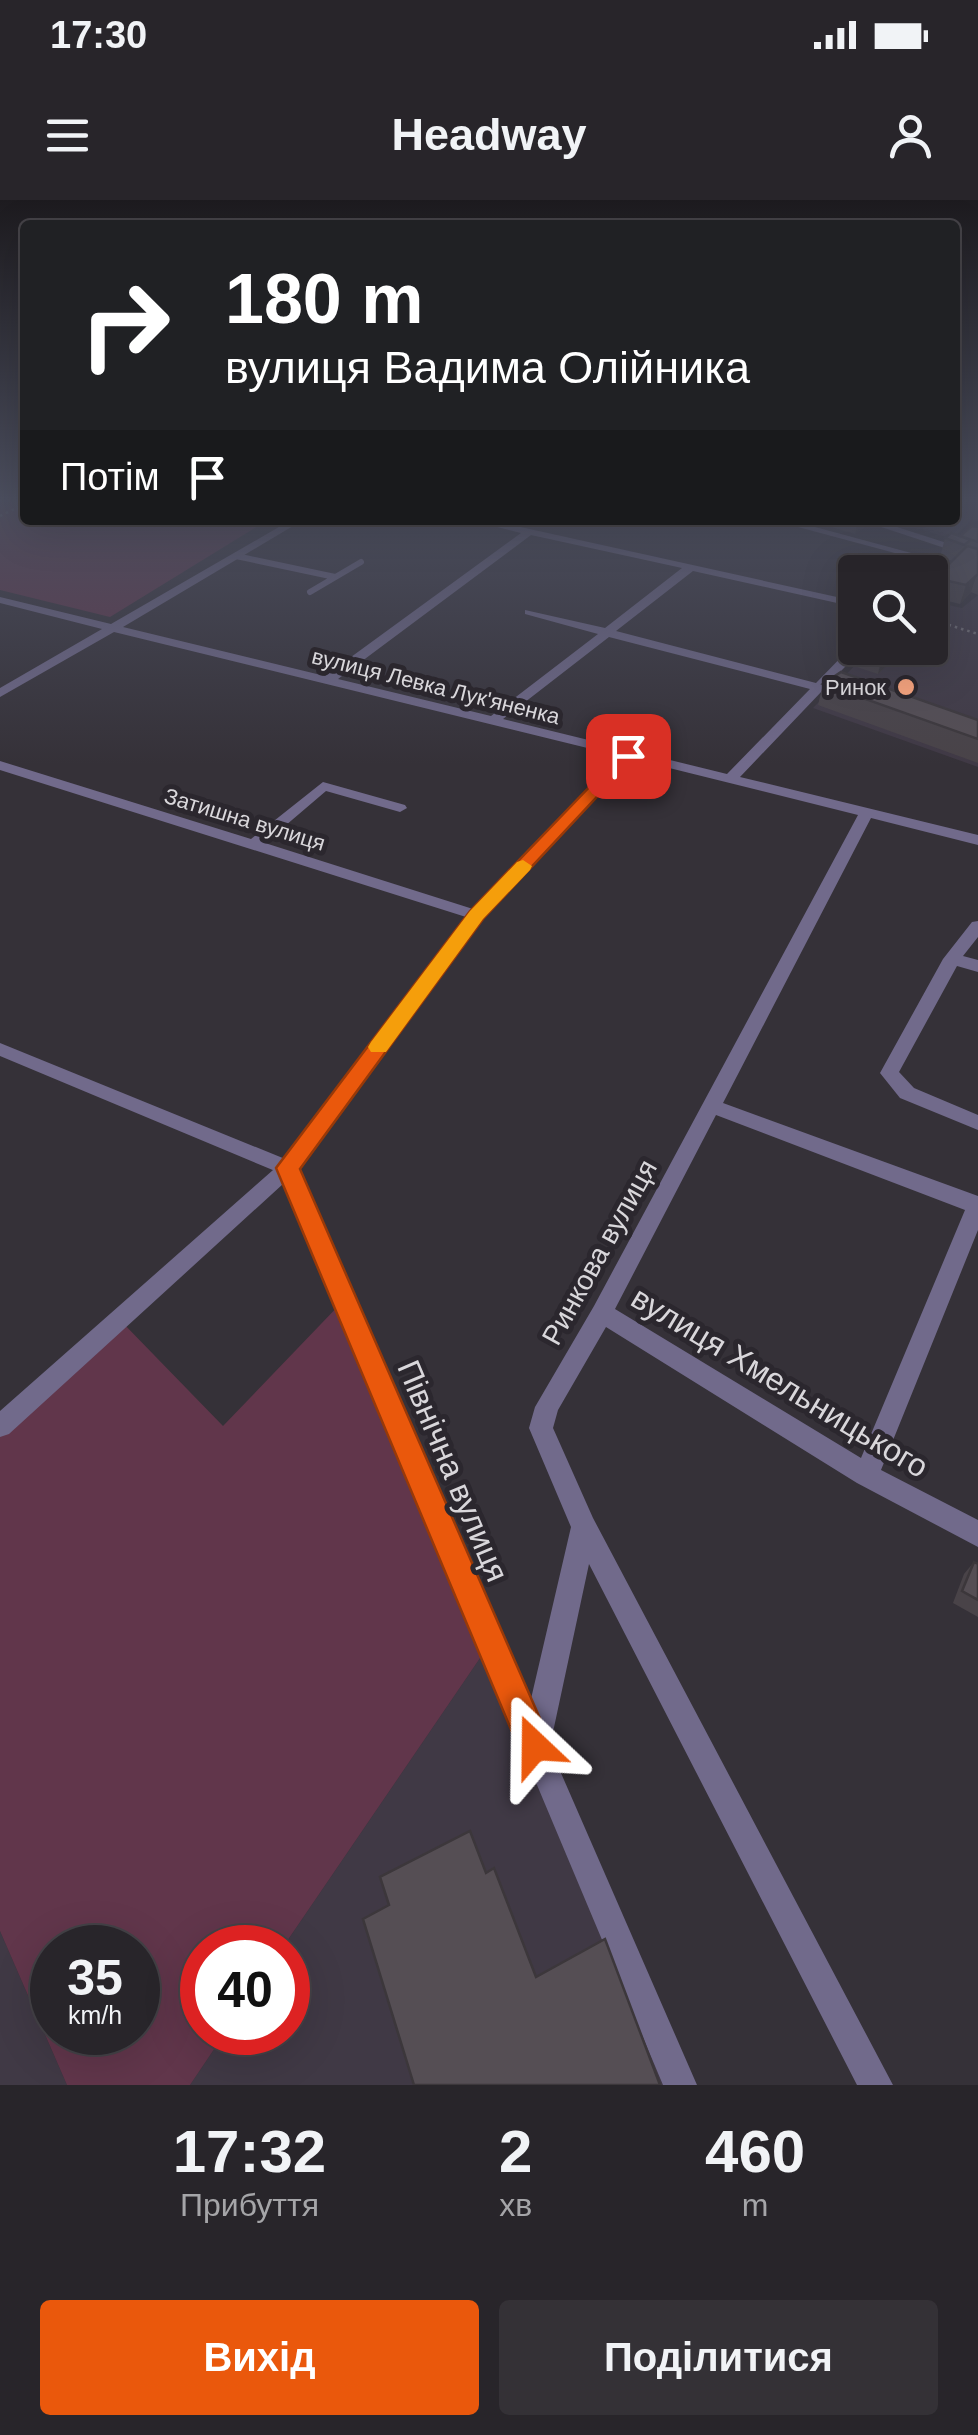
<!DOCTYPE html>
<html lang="uk">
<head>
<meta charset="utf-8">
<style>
	:root { --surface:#28252a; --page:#343136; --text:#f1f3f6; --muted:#a5a5a8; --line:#444247; --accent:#ea580c }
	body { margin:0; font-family:Arial,sans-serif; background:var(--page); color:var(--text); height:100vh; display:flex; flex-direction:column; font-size:38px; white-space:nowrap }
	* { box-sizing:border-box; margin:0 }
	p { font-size:32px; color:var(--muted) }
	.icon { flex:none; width:55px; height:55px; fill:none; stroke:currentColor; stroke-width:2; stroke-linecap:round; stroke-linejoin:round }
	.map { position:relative; height:1885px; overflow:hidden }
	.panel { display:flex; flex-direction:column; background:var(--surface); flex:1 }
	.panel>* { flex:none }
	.top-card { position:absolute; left:20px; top:20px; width:940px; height:305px; border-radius:10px; box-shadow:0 10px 40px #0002,0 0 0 2px var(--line); background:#202124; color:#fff; overflow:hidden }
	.fabs { position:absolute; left:838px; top:355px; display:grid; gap:20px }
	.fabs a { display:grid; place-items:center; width:110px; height:110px; border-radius:10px; background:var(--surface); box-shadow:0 10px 40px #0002,0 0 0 2px var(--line); font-size:50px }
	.speed { position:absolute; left:30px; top:1725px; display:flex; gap:20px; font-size:50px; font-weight:700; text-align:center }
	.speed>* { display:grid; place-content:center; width:130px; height:130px; border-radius:50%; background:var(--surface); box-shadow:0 10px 40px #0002,0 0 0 2px var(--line); line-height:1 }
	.speed small { font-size:25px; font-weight:400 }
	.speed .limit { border:15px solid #d22; background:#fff; color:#111 }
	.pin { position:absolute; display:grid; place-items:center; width:85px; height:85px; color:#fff; margin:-42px; border-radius:20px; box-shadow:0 5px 15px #0006 }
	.me { position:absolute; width:110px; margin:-55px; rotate:337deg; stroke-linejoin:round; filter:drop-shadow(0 0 8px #0008) }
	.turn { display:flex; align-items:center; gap:35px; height:210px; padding:0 40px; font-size:45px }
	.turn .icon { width:130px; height:130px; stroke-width:2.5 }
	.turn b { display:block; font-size:70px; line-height:85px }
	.then { display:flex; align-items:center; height:95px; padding:0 40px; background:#0003; gap:20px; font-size:38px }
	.eta { display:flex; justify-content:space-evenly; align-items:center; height:170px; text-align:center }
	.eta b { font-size:60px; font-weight:600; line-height:70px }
	.action { display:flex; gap:20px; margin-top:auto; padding:20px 40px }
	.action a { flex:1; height:115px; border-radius:10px; background:var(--accent); color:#fff; font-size:40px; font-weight:600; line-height:115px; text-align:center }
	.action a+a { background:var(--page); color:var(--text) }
	.status { display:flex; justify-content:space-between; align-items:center; height:70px; padding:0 50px; background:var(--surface); direction:ltr }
	.status svg { height:28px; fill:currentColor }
	header { display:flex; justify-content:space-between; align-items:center; height:130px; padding:0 40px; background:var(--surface); font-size:45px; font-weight:600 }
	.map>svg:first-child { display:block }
	.built { fill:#403945 }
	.green { fill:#61364b; fill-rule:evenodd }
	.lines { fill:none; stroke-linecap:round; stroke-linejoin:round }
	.path { stroke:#7d7a80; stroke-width:2.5; stroke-dasharray:2.5 4; stroke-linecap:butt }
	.service { stroke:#716a8b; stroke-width:6 }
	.minor { fill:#716a8b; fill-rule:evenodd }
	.tertiary { fill:#716a8b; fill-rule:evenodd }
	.wall { fill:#494348 }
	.shaded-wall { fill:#3c373b }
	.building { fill:#554e54; stroke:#3c373b; stroke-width:2.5 }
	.route { fill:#ea580c; stroke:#983908; stroke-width:2.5 }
	.slow { fill:#f59e0b }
	.poi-dot { fill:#f1a17d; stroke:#2b272e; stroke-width:4 }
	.labels { text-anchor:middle; stroke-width:10; stroke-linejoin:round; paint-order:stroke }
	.far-street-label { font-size:22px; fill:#d9d7db; stroke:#2b272e }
	.far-poi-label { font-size:22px; fill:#d9d7db; stroke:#2b272e; text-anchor:end }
	.street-label { font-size:28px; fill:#d9d7db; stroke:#2b272e }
	.near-street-label { font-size:32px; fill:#d9d7db; stroke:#2b272e }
</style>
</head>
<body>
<div class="status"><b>17:30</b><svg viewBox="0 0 49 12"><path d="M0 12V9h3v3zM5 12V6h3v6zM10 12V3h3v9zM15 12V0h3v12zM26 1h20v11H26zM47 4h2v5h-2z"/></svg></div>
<header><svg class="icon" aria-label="menu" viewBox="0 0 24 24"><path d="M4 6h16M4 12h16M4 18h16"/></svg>Headway<svg class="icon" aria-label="person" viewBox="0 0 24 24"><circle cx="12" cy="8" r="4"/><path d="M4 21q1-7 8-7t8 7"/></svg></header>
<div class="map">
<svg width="978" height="1885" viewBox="0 0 978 1885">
	<rect width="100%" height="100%" fill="#353138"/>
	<path class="built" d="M955 300H978V321L971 320 953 339 922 330 931 320H955Z
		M978 395V567L813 508 872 448H930V401L962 408Z
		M491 1442 680 1885H190L225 1833 288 1832V1748L283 1747Z
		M0 1731 67 1885H0Z"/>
	<path class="green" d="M0 300H25V320H268L110 417 0 390Z
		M344 1100 491 1442 283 1747 202 1748V1832L225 1833 190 1885H67L0 1731V1227L120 1120 223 1226ZM52 1748H138V1832H52Z"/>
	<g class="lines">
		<path class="path" d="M0 316 25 304
			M930 419 978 434"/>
		<path class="service" d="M236 356 335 377
			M310 392 361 362"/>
		<path class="minor" d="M291 320H303L123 427 325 476 521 333 470 320H489L855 401V407L693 371 616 431 816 483 853 445 863 448 740 577 978 635V645L871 618 723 903 978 996V1030L881 1270 978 1320V1347L857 1283 606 1127 558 1210 553 1228 593 1318 893 1885H857L589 1364 550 1546 545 1556 535 1561 525 1556 520 1546 571 1327 529 1228 535 1207 594 1106 858 615 633 559 482 719 295 973 9 1234 0 1237V1211L281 963 466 717 0 570V561L251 639 323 582 405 605 407 608 400 612 326 591 265 643 473 709 620 556 114 432 0 497V488L102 429 0 403V397L111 424ZM531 335 682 368 605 428 525 410V414L598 434 491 516 338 479ZM609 437 810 489 727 574 503 519ZM716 915 965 1010 861 1258 615 1109Z
			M772 320H789L952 364 947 367Z
			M978 721V737L963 756 978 760V772L957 766 899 872 914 888 978 915V930L900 898 880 873 943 759 972 722Z"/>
		<path class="tertiary" d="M860 320H875L978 353V359Z
			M0 843 295 963 697 1885H663L280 973 0 856Z"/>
	</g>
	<path class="wall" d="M826 320H867L866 326 855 334 825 325Z
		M978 327V395L971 392 960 404 940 399 943 402 939 414 930 423V394L935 378 952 361 940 357 945 338 960 336Z
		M864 448H905L878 474 854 466 858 454Z
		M823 484 978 520V563L818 505Z
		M974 1362 978 1364V1417L953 1403 964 1374Z"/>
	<path class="shaded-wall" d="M858 320H867L866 326 855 334Z
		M977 374 971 392 960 404 966 385Z
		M943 402 939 414 930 423V414Z
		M895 448H905L878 474 881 461Z"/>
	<path class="building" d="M972 326 978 327V342L960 336Z
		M951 333 971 340 964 345 945 338Z
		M967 346 978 349V374L966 385 935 378Z
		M935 393 943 402 930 414V397Z
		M864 448H895L881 461 858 454Z
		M841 472 978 520V539L823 484Z
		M974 1362 978 1364V1400L962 1391Z
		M470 1631 486 1673 494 1668 536 1777 605 1739 660 1885H414L363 1719 389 1705 380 1677Z"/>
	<linearGradient id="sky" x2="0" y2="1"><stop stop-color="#1d1b1f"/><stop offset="0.53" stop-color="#4b4e5e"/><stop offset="1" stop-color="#4b4e5e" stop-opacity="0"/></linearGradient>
	<rect width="978" height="564" fill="url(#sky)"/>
	<path class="route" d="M622 553 635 556 483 719 300 969 552 1546 547 1558 535 1563 523 1558 276 968 470 711Z"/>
	<path class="slow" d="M523 660 532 666 530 670 483 719 386 852H371L368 847 371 842 470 711 517 662Z"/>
	<circle class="poi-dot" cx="906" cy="487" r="10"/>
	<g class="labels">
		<g class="far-street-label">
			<text transform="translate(436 486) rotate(14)" y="8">вулиця Левка Лук'яненка</text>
			<text transform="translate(245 619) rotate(17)" y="8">Затишна вулиця</text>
		</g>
		<g class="far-poi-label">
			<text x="886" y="495">Ринок</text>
		</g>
		<g class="street-label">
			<text transform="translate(599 1052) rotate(-61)" y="10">Ринкова вулиця</text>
		</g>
		<g class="near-street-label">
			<text transform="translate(780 1182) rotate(31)" y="11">вулиця Хмельницького</text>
			<text transform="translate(453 1271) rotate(67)" y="11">Північна вулиця</text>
		</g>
	</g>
</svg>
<div class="fabs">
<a><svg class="icon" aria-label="search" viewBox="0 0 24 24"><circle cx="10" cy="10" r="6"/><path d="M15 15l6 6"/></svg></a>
</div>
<div class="speed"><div>35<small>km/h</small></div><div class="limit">40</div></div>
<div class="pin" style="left:628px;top:556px;background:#d93025"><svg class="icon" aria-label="arrive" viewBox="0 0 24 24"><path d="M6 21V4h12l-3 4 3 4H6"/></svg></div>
<svg class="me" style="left:535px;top:1546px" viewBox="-20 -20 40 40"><path d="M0-17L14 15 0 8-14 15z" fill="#ea580c" stroke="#fff" stroke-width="4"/></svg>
<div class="top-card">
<div class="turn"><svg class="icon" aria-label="right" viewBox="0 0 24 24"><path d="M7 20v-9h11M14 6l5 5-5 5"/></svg><div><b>180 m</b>вулиця Вадима Олійника</div></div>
<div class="then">Потім<svg class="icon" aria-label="arrive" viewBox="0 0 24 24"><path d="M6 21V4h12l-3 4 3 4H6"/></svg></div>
</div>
</div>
<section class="panel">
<div class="eta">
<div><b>17:32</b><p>Прибуття</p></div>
<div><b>2</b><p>хв</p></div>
<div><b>460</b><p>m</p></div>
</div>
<div class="action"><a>Вихід</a><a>Поділитися</a></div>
</section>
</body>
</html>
